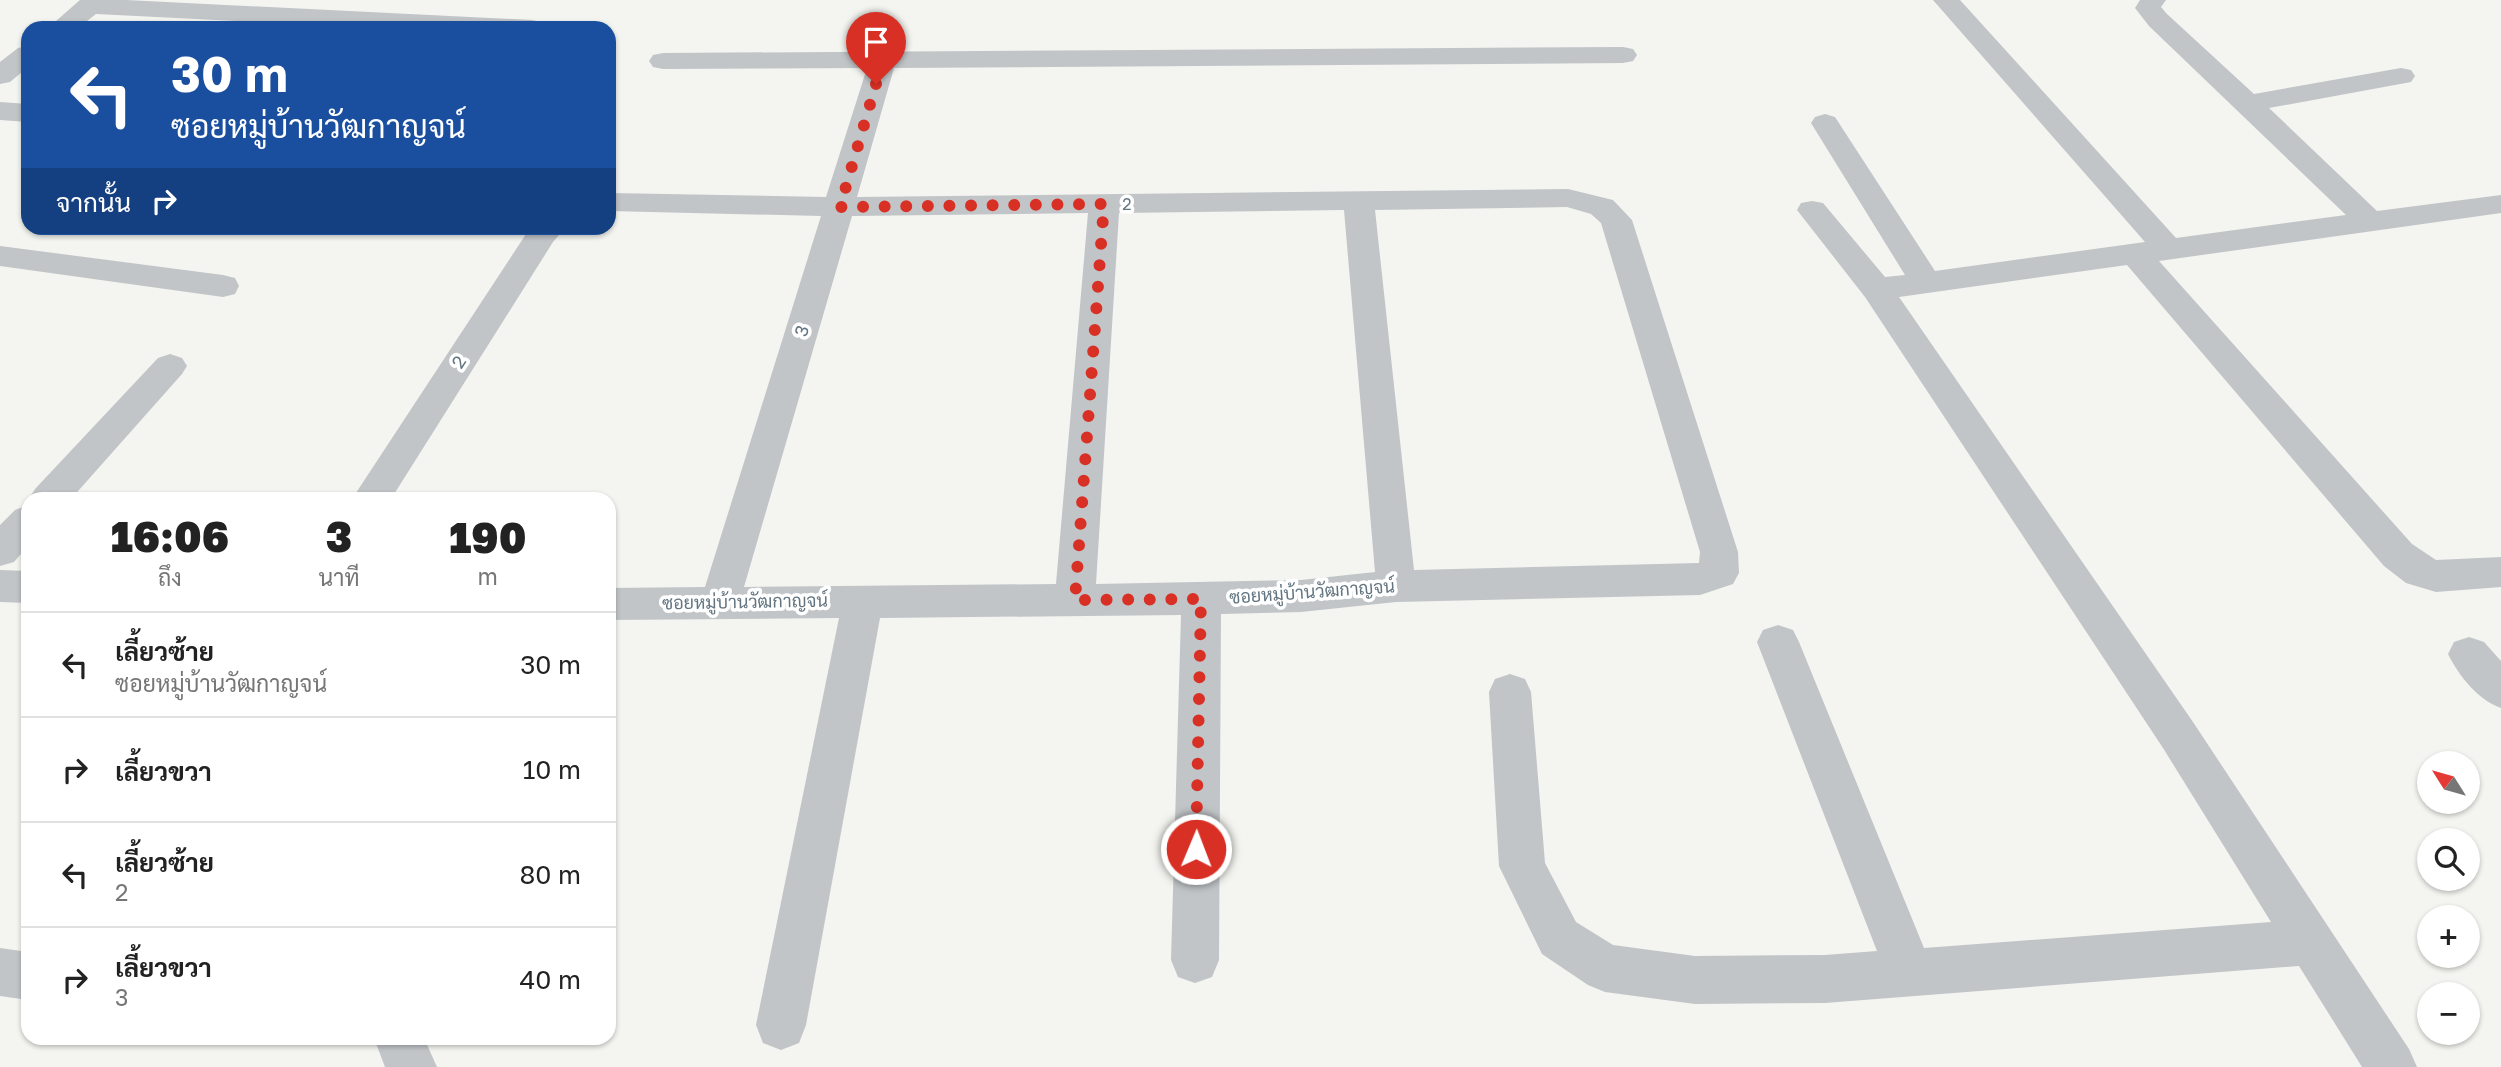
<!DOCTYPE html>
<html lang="th">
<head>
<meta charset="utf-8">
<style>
	:root { --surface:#fff; --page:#f2f2f2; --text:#222; --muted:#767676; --line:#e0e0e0 }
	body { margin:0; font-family:"Golos Text",Sarabun,sans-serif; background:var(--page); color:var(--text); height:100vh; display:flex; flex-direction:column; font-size:26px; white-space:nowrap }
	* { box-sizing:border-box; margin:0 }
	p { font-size:23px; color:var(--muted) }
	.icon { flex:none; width:38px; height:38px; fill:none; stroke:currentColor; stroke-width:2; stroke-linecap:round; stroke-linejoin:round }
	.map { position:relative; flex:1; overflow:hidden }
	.panel { position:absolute; left:21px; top:492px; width:595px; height:553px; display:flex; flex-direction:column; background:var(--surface); border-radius:21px; box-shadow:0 2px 5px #0004 }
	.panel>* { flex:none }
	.hud { position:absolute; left:21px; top:21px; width:595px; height:214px; border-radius:21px; box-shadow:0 2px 5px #0004; background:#1a4fa0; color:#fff; overflow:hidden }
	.needle { width:46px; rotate:307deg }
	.buttons { position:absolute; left:2417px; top:751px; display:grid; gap:14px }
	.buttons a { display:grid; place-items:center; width:63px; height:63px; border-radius:50%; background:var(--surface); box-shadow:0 2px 5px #0004; font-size:35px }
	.pin { position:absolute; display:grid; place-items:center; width:60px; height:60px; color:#fff; margin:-72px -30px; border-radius:50% 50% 50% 0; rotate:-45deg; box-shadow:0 0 7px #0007 }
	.pin .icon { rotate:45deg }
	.me { position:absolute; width:77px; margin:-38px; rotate:1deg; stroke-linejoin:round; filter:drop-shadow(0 0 5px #0008) }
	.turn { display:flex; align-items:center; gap:24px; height:147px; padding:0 35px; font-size:32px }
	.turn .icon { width:91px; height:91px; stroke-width:2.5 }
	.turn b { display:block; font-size:49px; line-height:60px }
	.then { display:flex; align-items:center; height:66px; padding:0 35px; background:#0003; gap:14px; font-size:26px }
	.eta { display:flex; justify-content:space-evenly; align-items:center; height:119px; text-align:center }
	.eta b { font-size:42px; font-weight:800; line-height:49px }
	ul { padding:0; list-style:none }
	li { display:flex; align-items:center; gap:21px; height:105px; padding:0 35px; border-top:2px solid var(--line) }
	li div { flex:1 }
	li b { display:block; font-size:26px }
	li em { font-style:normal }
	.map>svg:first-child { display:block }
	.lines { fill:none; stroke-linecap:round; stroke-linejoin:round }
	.minor { fill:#c1c5c8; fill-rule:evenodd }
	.route { stroke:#d93025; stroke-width:12; stroke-dasharray:0 21.6 }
	.labels { text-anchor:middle; stroke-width:7; stroke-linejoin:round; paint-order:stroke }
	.far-street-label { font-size:16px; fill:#637581; stroke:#fff }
	.street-label { font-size:18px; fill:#637581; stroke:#fff }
</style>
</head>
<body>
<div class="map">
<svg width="2501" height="1067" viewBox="0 0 2501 1067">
	<rect width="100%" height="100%" fill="#f4f4f0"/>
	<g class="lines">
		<path class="minor" d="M80 0H126L532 20 541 22 545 28H372L96 14 78 28H48Z
			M1933 0H1960L2176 238 2346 215 2149 26 2135 8 2140 0H2166L2161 7 2167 14 2254 94 2401 68 2411 70 2415 76 2411 82 2269 108 2377 211 2501 195V213L2159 261 2412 544 2436 560 2501 557V587L2436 592 2406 583 2384 566 2127 265 1899 297 2193 722 2409 1049 2417 1067H2362L2299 966 1825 1003 1695 1004 1605 992 1588 985 1542 954 1499 866 1489 692 1495 679 1510 674 1525 679 1531 692 1545 863 1576 922 1613 945 1695 956 1825 955 1877 951 1757 642 1763 630 1778 625 1793 630 1799 642 1924 948 2271 922 2163 748 1865 297 1797 210 1801 203 1812 201 1823 203 1885 277 1905 275 1811 123 1815 117 1825 114 1835 117 1935 271 2145 242Z
			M28 46V67L10 82 0 84V62L18 48Z
			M1623 47 1633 49 1637 55 1633 61 1623 63 894 68 857 197 1568 189 1613 200 1632 220 1738 552 1739 573 1733 584 1700 595 1396 602 1301 612 1221 614 1219 960 1212 977 1195 983 1178 977 1171 960 1181 615 880 618 806 1025 799 1043 781 1050 763 1043 756 1025 839 618 609 620V588L705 587 821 216 609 211V193L826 197 867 68 663 69 653 67 649 61 653 55 663 53ZM1567 207 1591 214 1601 223 1700 552 1699 563 1414 570 1375 210ZM1344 210 1375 572 1301 580 1096 584 1119 213ZM1088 213 1056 584 744 587 852 216Z
			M0 102 28 104V122L0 120Z
			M530 228H565L553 242 391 499H352Z
			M0 246 223 275 235 278 239 286 235 294 223 297 0 266Z
			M170 354 182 358 187 366 182 374 71 499H29L35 489 158 358Z
			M28 505V546L14 562 0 566V525L15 510Z
			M0 570 28 571V603L0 602Z
			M2469 637 2484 642 2501 661V708C2478 700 2459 676 2448 654L2454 642Z
			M0 948 28 952V1000L0 996Z
			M374 1038H424L437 1067H385Z"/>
	</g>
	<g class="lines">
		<path class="route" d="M876 84 840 207 1104 204 1075 600 1201 599 1196 849"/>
	</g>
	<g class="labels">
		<g class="far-street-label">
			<text x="1127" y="210">2</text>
		</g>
		<g class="street-label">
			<text transform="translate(802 331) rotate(-73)" y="6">3</text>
			<text transform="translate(459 362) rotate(-57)" y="6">2</text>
			<text transform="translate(1312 592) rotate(-4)" y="6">ซอยหมู่บ้านวัฒกาญจน์</text>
			<text transform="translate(745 602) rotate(-1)" y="6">ซอยหมู่บ้านวัฒกาญจน์</text>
		</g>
	</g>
</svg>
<div class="buttons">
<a><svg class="needle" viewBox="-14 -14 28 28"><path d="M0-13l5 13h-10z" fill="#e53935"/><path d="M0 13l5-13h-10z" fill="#767676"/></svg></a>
<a><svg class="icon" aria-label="search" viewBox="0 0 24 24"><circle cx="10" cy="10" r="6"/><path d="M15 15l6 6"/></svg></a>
<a>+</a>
<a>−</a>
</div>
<div class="pin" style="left:876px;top:84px;background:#d93025"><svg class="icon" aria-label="arrive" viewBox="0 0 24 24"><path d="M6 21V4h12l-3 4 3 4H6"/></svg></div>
<svg class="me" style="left:1196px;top:849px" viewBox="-20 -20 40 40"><circle r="17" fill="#d93025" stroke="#fff" stroke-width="3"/><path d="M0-11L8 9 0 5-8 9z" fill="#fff"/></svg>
<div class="hud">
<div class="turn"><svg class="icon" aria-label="left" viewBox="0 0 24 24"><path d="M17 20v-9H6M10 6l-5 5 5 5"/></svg><div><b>30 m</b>ซอยหมู่บ้านวัฒกาญจน์</div></div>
<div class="then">จากนั้น<svg class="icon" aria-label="right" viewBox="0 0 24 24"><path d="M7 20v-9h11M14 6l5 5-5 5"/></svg></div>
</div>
<section class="panel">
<div class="eta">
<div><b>16:06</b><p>ถึง</p></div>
<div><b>3</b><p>นาที</p></div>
<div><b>190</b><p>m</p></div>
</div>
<ul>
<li><svg class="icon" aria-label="left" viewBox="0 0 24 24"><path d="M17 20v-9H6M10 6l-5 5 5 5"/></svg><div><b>เลี้ยวซ้าย</b><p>ซอยหมู่บ้านวัฒกาญจน์</p></div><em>30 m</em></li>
<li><svg class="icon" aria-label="right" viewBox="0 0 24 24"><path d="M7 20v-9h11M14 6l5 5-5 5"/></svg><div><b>เลี้ยวขวา</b></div><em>10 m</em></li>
<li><svg class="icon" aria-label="left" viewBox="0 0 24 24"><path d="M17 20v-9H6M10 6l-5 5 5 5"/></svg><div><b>เลี้ยวซ้าย</b><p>2</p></div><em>80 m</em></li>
<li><svg class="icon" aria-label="right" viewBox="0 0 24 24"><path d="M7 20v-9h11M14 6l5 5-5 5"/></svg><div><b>เลี้ยวขวา</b><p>3</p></div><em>40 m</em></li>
</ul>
</section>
</div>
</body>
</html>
